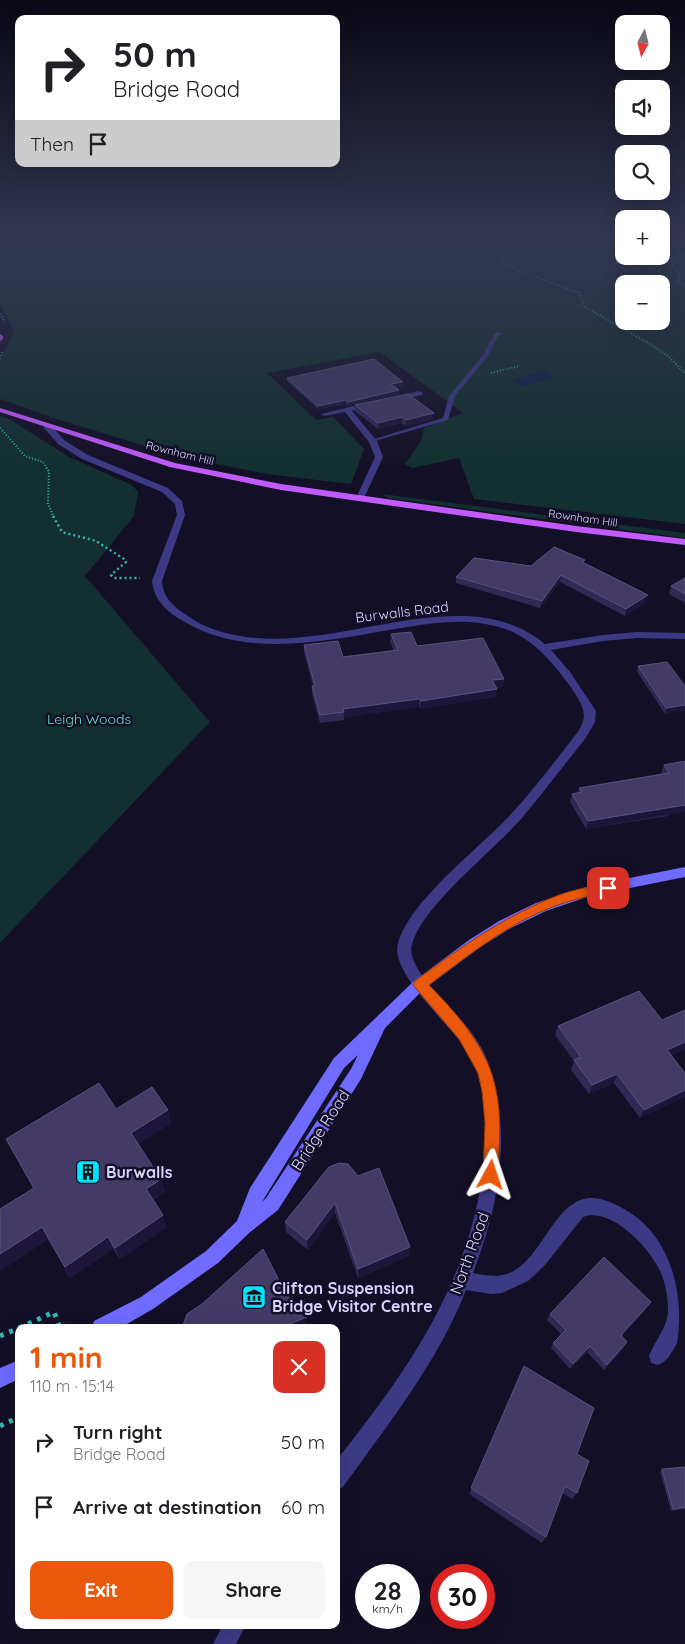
<!DOCTYPE html>
<html lang="en">
<head>
<meta charset="utf-8">
<style>
	:root { --surface:#fff; --page:#f6f6f6; --text:#202124; --muted:#757577; --accent:#ea580c }
	body { margin:0; font-family:Quicksand,sans-serif; background:var(--page); color:var(--text); height:100vh; display:flex; flex-direction:column; font-size:19px; white-space:nowrap }
	* { box-sizing:border-box; margin:0 }
	p { font-size:16px; color:var(--muted) }
	.icon { flex:none; width:28px; height:28px; fill:none; stroke:currentColor; stroke-width:2; stroke-linecap:round; stroke-linejoin:round }
	.map { position:relative; flex:1; overflow:hidden }
	.side { position:absolute; left:15px; top:1324px; width:325px; height:305px; display:flex; flex-direction:column; background:var(--surface); border-radius:10px; box-shadow:0 5px 20px #0002 }
	.side>* { flex:none }
	.top-card { position:absolute; left:15px; top:15px; width:325px; height:152px; border-radius:10px; box-shadow:0 5px 20px #0002; background:#fff; color:var(--text); overflow:hidden }
	.needle { width:32px; rotate:187deg }
	.fabs { position:absolute; left:615px; top:15px; display:grid; gap:10px }
	.fabs a { display:grid; place-items:center; width:55px; height:55px; border-radius:10px; background:var(--surface); box-shadow:0 5px 20px #0002; font-size:25px }
	.speed { position:absolute; left:355px; top:1564px; display:flex; gap:10px; font-size:25px; font-weight:700; text-align:center }
	.speed>* { display:grid; place-content:center; width:65px; height:65px; border-radius:50%; background:var(--surface); box-shadow:0 5px 20px #0002; line-height:1 }
	.speed small { font-size:12px; font-weight:400 }
	.speed .limit { border:8px solid #d22; background:#fff; color:#111 }
	.pin { position:absolute; display:grid; place-items:center; width:42px; height:42px; color:#fff; margin:-21px; border-radius:10px; box-shadow:0 2px 8px #0006 }
	.me { position:absolute; width:55px; margin:-28px; rotate:5deg; stroke-linejoin:round; filter:drop-shadow(0 0 4px #0008) }
	.turn { display:flex; align-items:center; gap:18px; height:105px; padding:0 15px; font-size:22px }
	.turn .icon { width:65px; height:65px; stroke-width:2.5 }
	.turn b { display:block; font-size:35px; line-height:42px }
	.then { display:flex; align-items:center; height:48px; padding:0 15px; background:#0003; gap:10px; font-size:19px }
	.round { display:grid; place-items:center; flex:none; width:52px; height:52px; border-radius:10px; background:var(--page) }
	.summary { display:flex; align-items:center; justify-content:space-between; height:85px; padding:0 15px }
	h1 { font-size:30px; font-weight:800; line-height:38px; color:var(--accent) }
	.button { display:flex; gap:10px; margin-top:auto; padding:10px 15px }
	.button a { flex:1; height:58px; border-radius:10px; background:var(--accent); color:#fff; font-size:20px; font-weight:800; line-height:58px; text-align:center }
	.button a+a { background:var(--page); color:var(--text) }
	ul { padding:0; list-style:none }
	li { display:flex; align-items:center; gap:15px; height:65px; padding:0 15px }
	li div { flex:1 }
	li b { display:block; font-size:19px }
	li em { font-style:normal }
	.map>svg:first-child { display:block }
	.green { fill:#12302f; fill-rule:evenodd }
	.water { fill:#0c2248 }
	.lines { fill:none; stroke-linecap:round; stroke-linejoin:round }
	.path-far2 { stroke:#2fb8b0; stroke-width:2; stroke-dasharray:1 2; stroke-linecap:butt }
	.path-far1 { stroke:#2fb8b0; stroke-width:2.5; stroke-dasharray:2 3; stroke-linecap:butt }
	.path { stroke:#2fb8b0; stroke-width:5; stroke-dasharray:4 6; stroke-linecap:butt }
	.lane { fill:#3d3a85; fill-rule:evenodd }
	.street { fill:#3d3a85; fill-rule:evenodd }
	.secondary { fill:#6f6bff; fill-rule:evenodd }
	.primary { fill:#c25bff; fill-rule:evenodd }
	.wall { fill:#312854 }
	.shaded-wall { fill:#1d163a }
	.building { fill:#433a66; stroke:#5a527e }
	.route { fill:#ea580c; stroke:#983908 }
	.labels { text-anchor:middle; stroke-width:5; stroke-linejoin:round; paint-order:stroke }
	.far-street-label { font-size:11px; fill:#d9d4ff; stroke:#130f26 }
	.street-label { font-size:14px; fill:#d9d4ff; stroke:#130f26 }
	.park-label { font-size:14px; fill:#5fe0c0; stroke:#130f26 }
	.near-street-label { font-size:16px; fill:#d9d4ff; stroke:#130f26 }
	.near-poi-label { font-size:16px; font-weight:bold; fill:#d9d4ff; stroke:#130f26; text-anchor:start }
</style>
</head>
<body>
<div class="map">
<svg width="685" height="1644" viewBox="0 0 685 1644">
	<rect width="100%" height="100%" fill="#130f26"/>
	<path class="green" d="M0 242H624V256H661V242H685V524L474 499 459 458 412 468 405 464 421 441 424 428 463 413 380 352 267 373 316 420 333 417 364 449 351 484 266 474 181 457 57 419 0 399V362L14 331 0 304ZM624 284H661V321H624Z
		M0 416 11 420 69 457 132 485 138 492 134 516 85 576 210 722 0 943Z
		M382 494 685 533V538L388 498Z"/>
	<path class="water" d="M543 371 554 377 524 386 512 380Z"/>
	<g class="lines">
		<path class="path-far2" d="M555 242 501 261 519 271 579 293 585 307 650 344 668 356 685 373
			M685 254 672 259 671 265 674 266 680 277 678 280 685 288
			M0 314 5 322
			M0 359 3 351
			M491 373 519 366
			M0 428 25 456 43 462 49 472 48 503 54 518"/>
		<path class="path-far1" d="M53 516 62 532 96 541 124 559 126 562 111 575 114 578H140"/>
		<path class="path" d="M19 1328 54 1312 60 1328
			M0 1336 19 1328
			M0 1426 19 1417"/>
		<path class="lane" d="M499 332 502 334 498 336 487 357 455 396 448 420 371 442V440L443 418 449 396 483 355 494 334Z"/>
		<path class="street" d="M419 391 423 393 422 395 393 401 389 399Z
			M354 406 358 408 352 411 377 441 383 457 364 498 360 501 356 498 375 457 369 442 345 412 325 416 321 414Z
			M44 424H50L64 440 88 455 168 488 182 501 185 515 162 581C163 598 174 607 188 616 194 620 201 625 208 627 286 659 380 615 460 616 491 616 521 624 545 644L603 635 637 632 685 633V639L637 638 603 641 551 650 570 672 596 711 595 722 585 739C564 765 543 793 521 819 493 851 423 905 412 944 405 968 450 1006 464 1023 474 1035 483 1048 488 1062 513 1131 499 1206 473 1273 483 1275 493 1277 503 1275 541 1267 551 1202 589 1198 603 1197 618 1205 629 1212 671 1238 685 1295 677 1343 672 1352 668 1361 658 1365L651 1363 649 1356C655 1340 667 1329 668 1311 668 1298 666 1285 661 1273 651 1249 611 1206 583 1217L545 1265 528 1281 502 1293 491 1294 466 1290C438 1362 388 1424 343 1487L336 1490C336 1482 334 1471 336 1463 339 1455 349 1445 354 1438 374 1412 394 1385 411 1358 453 1293 485 1213 485 1136 486 1109 482 1076 468 1053 453 1026 389 974 398 943 411 899 480 848 512 813 535 788 556 760 577 733 591 714 581 703 570 686 552 661 530 635 499 627 469 618 438 622 408 627 335 638 251 662 183 621 167 612 154 600 152 581L177 515 175 504 162 492 82 459 58 444 44 428Z
			M223 1625H246L236 1644H213Z"/>
		<path class="secondary" d="M685 867V877L590 896 546 911 509 929 479 948 424 989 385 1028 361 1079 278 1210 249 1233 218 1263 153 1309 120 1328H92L94 1321 141 1297 206 1251 237 1221 250 1188 334 1058 414 981 469 940 499 921 536 903 589 886ZM358 1055 351 1069 266 1198 262 1202 344 1068Z
			M19 1360V1379L0 1388V1368Z"/>
		<path class="primary" d="M0 334 3 336V339L0 341Z
			M0 408 175 463 281 484 576 526 685 539V545L576 532 281 490 170 467 0 412Z"/>
	</g>
	<path class="wall" d="M287 378 403 382V385L395 387 399 390V394L348 406 346 404 318 409 287 381Z
		M355 405 434 419 406 426 402 423 378 429 355 411Z
		M585 560 584 563 646 602 625 616 560 582 540 608 456 583V577L531 566Z
		M685 578V603L669 594 671 586Z
		M391 634 417 646 504 679 503 687 496 688 497 689 495 697 420 709 419 707 344 717V720L320 723 312 695V686H313L304 653V645L343 657 394 651 390 642Z
		M638 666 685 686 665 714 637 672Z
		M685 761 668 816 586 829 570 802 572 794 578 793 579 788 662 774 661 773 664 765Z
		M558 1026 685 1049 671 1055 640 1118 614 1083 589 1094 571 1070 574 1061 555 1035Z
		M116 1109 168 1110 171 1123 138 1144 161 1179 165 1192 153 1200 167 1227 120 1259 113 1249 70 1278 48 1239 0 1271 33 1188 6 1139Z
		M329 1167 409 1256 358 1278 335 1213 308 1250 286 1232 285 1222Z
		M651 1302 647 1308 622 1336 624 1348 604 1370 587 1352 570 1369 551 1348 553 1343 561 1334 547 1320 550 1314Z
		M524 1366 577 1454V1493L572 1499 562 1493 546 1537 542 1543 469 1494Z
		M685 1467V1509L671 1511 660 1472 662 1469Z"/>
	<path class="shaded-wall" d="M403 382V385L391 388V384Z
		M399 390V394L348 406V402Z
		M346 400V404L318 409V406Z
		M434 413V419L406 426V420Z
		M402 417V423L378 429V423Z
		M561 575 560 582 540 608 542 601Z
		M648 595 646 602 625 616 626 609Z
		M504 679 503 687 491 688 492 680Z
		M497 689 495 697 420 709 421 701Z
		M419 699V707L344 717 343 709Z
		M685 705V711L665 714 666 708Z
		M685 805V812L586 829 588 821Z
		M685 1042V1049L663 1059 667 1050Z
		M617 1074 614 1083 589 1094 592 1085Z
		M685 1090V1097L640 1118 644 1110Z
		M168 1110 171 1123 135 1146 131 1133Z
		M161 1179 165 1192 150 1201 146 1189Z
		M335 1203V1213L308 1250 307 1240Z
		M163 1215 167 1227 120 1259 115 1248Z
		M42 1227 48 1239 0 1271V1254Z
		M108 1237 113 1249 70 1278 65 1267Z
		M410 1247 409 1256 358 1278V1269Z
		M651 1302 647 1308 618 1341 621 1335Z
		M307 1317V1325L302 1328H280Z
		M627 1342 624 1348 604 1370 607 1365Z
		M590 1346 587 1352 570 1369 573 1364Z"/>
	<path class="building" d="M374 359 403 382 391 384 399 390 348 402 346 400 318 406 287 378Z
		M408 394 434 413 406 420 402 417 378 423 355 405Z
		M554 547 585 560 582 562 648 595 626 609 561 575 542 601 456 577 474 558 531 566Z
		M685 578V594L671 586Z
		M411 632 417 646 483 638 504 679 492 680 497 689 421 701 419 699 343 709 344 712 320 715 312 686H315L304 645 338 641 343 657 398 650 391 634Z
		M667 662 685 686V705L666 708 638 666Z
		M685 761V805L588 821 572 794 582 792 579 788 669 773 664 765Z
		M639 991 662 1020 685 1010V1042L667 1050 685 1073V1090L644 1110 617 1074 592 1085 574 1060 581 1057 558 1026Z
		M99 1083 116 1109 152 1087 168 1110 131 1133 161 1179 146 1189 163 1215 115 1248 108 1237 65 1267 42 1227 0 1254V1209L34 1188 6 1139Z
		M339 1163 348 1164 358 1176 379 1168 410 1247 358 1269 335 1203 307 1240 285 1222 329 1167Z
		M263 1249 286 1294 307 1317 280 1328H182L187 1314 202 1304Z
		M604 1257 651 1302 621 1335 627 1342 607 1365 590 1346 573 1364 553 1343 566 1330 550 1314Z
		M524 1366 594 1408 577 1454 589 1461 577 1493 565 1486 546 1537 471 1488Z
		M685 1467V1507L673 1509 662 1469Z"/>
	<linearGradient id="sky" x2="0" y2="1"><stop stop-color="#0a0815"/><stop offset="0.51" stop-color="#333752"/><stop offset="1" stop-color="#333752" stop-opacity="0"/></linearGradient>
	<rect width="685" height="472" fill="url(#sky)"/>
	<path class="route" d="M608 883 612 884 614 888 612 891C597 895 582 897 567 902 515 918 471 953 429 985 458 1015 488 1048 496 1090 502 1118 499 1147 498 1175L496 1180 491 1182 486 1180 483 1175 485 1123 482 1091 478 1073 459 1039 413 985 415 981C461 947 506 915 559 895 575 889 592 887 608 883Z"/>
	<defs>
		<symbol id="building-square" viewBox="-11 -11 22 22"><rect x="-9" y="-9" width="18" height="18" rx="4" fill="#00e5ff" stroke="#130f26"/><path d="M-4-6H4V6H1V3H-1V6H-4ZM-2.5-4.3h1.7v1.8h-1.7ZM.8-4.3h1.7v1.8H.8ZM-2.5-1h1.7V.8h-1.7ZM.8-1h1.7V.8H.8Z" fill="#111"/></symbol>
		<symbol id="museum-square" viewBox="-11 -11 22 22"><rect x="-9" y="-9" width="18" height="18" rx="4" fill="#00e5ff" stroke="#130f26"/><path d="M0-6L6-3V-2H-6V-3ZM-5-1h2V3h-2ZM-1-1h2V3h-2ZM3-1h2V3H3ZM-6 4H6V6H-6Z" fill="#111"/></symbol>
	</defs>
	<g fill-rule="evenodd">
		<use href="#building-square" x="74" y="1158" width="28" height="28"/>
		<use href="#museum-square" x="240" y="1283" width="28" height="28"/>
	</g>
	<g class="labels">
		<g class="far-street-label">
			<text transform="translate(180 453) rotate(14)" y="4">Rownham Hill</text>
			<text transform="translate(583 518) rotate(8)" y="4">Rownham Hill</text>
		</g>
		<g class="street-label">
			<text transform="translate(402 612) rotate(-7)" y="5">Burwalls Road</text>
		</g>
		<g class="park-label">
			<text x="89" y="724">Leigh Woods</text>
		</g>
		<g class="near-street-label">
			<text transform="translate(320 1130) rotate(-57)" y="6">Bridge Road</text>
			<text transform="translate(469 1253) rotate(-70)" y="6">North Road</text>
		</g>
		<g class="near-poi-label">
			<text x="106" y="1178">Burwalls</text>
			<text x="272" y="1294">Clifton Suspension<tspan x="272" dy="18">Bridge Visitor Centre</tspan></text>
		</g>
	</g>
</svg>
<div class="fabs">
<a><svg class="needle" viewBox="-14 -14 28 28"><path d="M0-13l5 13h-10z" fill="#e53935"/><path d="M0 13l5-13h-10z" fill="#757577"/></svg></a>
<a><svg class="icon" aria-label="sound" viewBox="0 0 24 24"><path d="M4 9h4l5-4v14l-5-4H4zM17 9q2 3 0 6"/></svg></a>
<a><svg class="icon" aria-label="search" viewBox="0 0 24 24"><circle cx="10" cy="10" r="6"/><path d="M15 15l6 6"/></svg></a>
<a>+</a>
<a>−</a>
</div>
<div class="speed"><div>28<small>km/h</small></div><div class="limit">30</div></div>
<div class="pin" style="left:608px;top:888px;background:#d93025"><svg class="icon" aria-label="arrive" viewBox="0 0 24 24"><path d="M6 21V4h12l-3 4 3 4H6"/></svg></div>
<svg class="me" style="left:491px;top:1175px" viewBox="-20 -20 40 40"><path d="M0-17L14 15 0 8-14 15z" fill="#ea580c" stroke="#fff" stroke-width="4"/></svg>
<div class="top-card">
<div class="turn"><svg class="icon" aria-label="right" viewBox="0 0 24 24"><path d="M7 20v-9h11M14 6l5 5-5 5"/></svg><div><b>50 m</b>Bridge Road</div></div>
<div class="then">Then<svg class="icon" aria-label="arrive" viewBox="0 0 24 24"><path d="M6 21V4h12l-3 4 3 4H6"/></svg></div>
</div>
<section class="side">
<div class="summary"><div><h1>1 min</h1><p>110 m · 15:14</p></div><a class="round" style="background:#d93025;color:#fff"><svg class="icon" aria-label="close" viewBox="0 0 24 24"><path d="M6 6l12 12M18 6L6 18"/></svg></a></div>
<ul>
<li><svg class="icon" aria-label="right" viewBox="0 0 24 24"><path d="M7 20v-9h11M14 6l5 5-5 5"/></svg><div><b>Turn right</b><p>Bridge Road</p></div><em>50 m</em></li>
<li><svg class="icon" aria-label="arrive" viewBox="0 0 24 24"><path d="M6 21V4h12l-3 4 3 4H6"/></svg><div><b>Arrive at destination</b></div><em>60 m</em></li>
</ul>
<div class="button"><a>Exit</a><a>Share</a></div>
</section>
</div>
</body>
</html>
